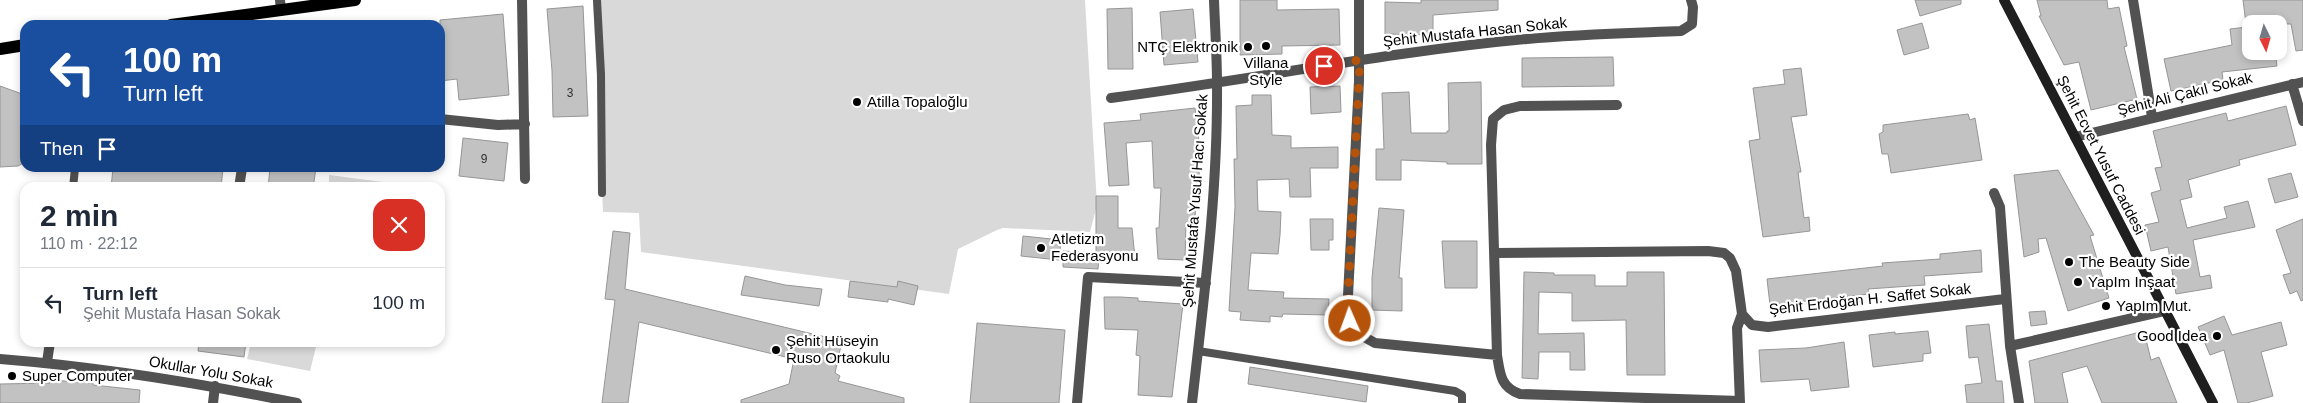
<!DOCTYPE html>
<html lang="en">
<head>
<meta charset="utf-8">
<style>
	:root { --surface:#fff; --page:#f6f6f7; --text:#1f2937; --muted:#747a83; --line:#e0e1e3 }
	body { margin:0; font-family:Helvetica,sans-serif; background:var(--page); color:var(--text); height:100vh; display:flex; flex-direction:column; font-size:19px; white-space:nowrap }
	* { box-sizing:border-box; margin:0 }
	p { font-size:16px; color:var(--muted) }
	.icon { flex:none; width:28px; height:28px; fill:none; stroke:currentColor; stroke-width:2; stroke-linecap:round; stroke-linejoin:round }
	.map { position:relative; flex:1; overflow:hidden }
	.details { position:absolute; left:20px; top:182px; width:425px; height:165px; display:flex; flex-direction:column; background:var(--surface); border-radius:15px; box-shadow:0 2px 8px #0003 }
	.details>* { flex:none }
	.guide { position:absolute; left:20px; top:20px; width:425px; height:152px; border-radius:15px; box-shadow:0 2px 8px #0003; background:#1a4fa0; color:#fff; overflow:hidden }
	.needle { width:32px; rotate:175deg }
	.buttons { position:absolute; left:2242px; top:15px; display:grid; gap:10px }
	.buttons a { display:grid; place-items:center; width:45px; height:45px; border-radius:10px; background:var(--surface); box-shadow:0 2px 8px #0003; font-size:25px }
	.pin { position:absolute; display:grid; place-items:center; width:42px; height:42px; color:#fff; margin:-21px; border:2px solid #fff; border-radius:50%; box-shadow:0 1px 5px #0007 }
	.me { position:absolute; width:55px; margin:-28px; rotate:358deg; stroke-linejoin:round; filter:drop-shadow(0 0 4px #0008) }
	.turn { display:flex; align-items:center; gap:18px; height:105px; padding:0 20px; font-size:22px }
	.turn .icon { width:65px; height:65px; stroke-width:2.5 }
	.turn b { display:block; font-size:35px; line-height:42px }
	.then { display:flex; align-items:center; height:48px; padding:0 20px; background:#0003; gap:10px; font-size:19px }
	.round { display:grid; place-items:center; flex:none; width:52px; height:52px; border-radius:15px; background:var(--page) }
	.summary { display:flex; align-items:center; justify-content:space-between; height:85px; padding:0 20px }
	h1 { font-size:30px; font-weight:800; line-height:38px }
	ul { padding:0; list-style:none }
	li { display:flex; align-items:center; gap:15px; height:70px; padding:0 20px; border-top:1px solid var(--line) }
	li div { flex:1 }
	li b { display:block; font-size:19px }
	li em { font-style:normal }
	.map>svg:first-child { display:block }
	.green { fill:#d9d9d9 }
	.building { fill:#c2c2c2; stroke:#969696 }
	.lines { fill:none; stroke-linecap:round; stroke-linejoin:round }
	.service { stroke:#525252; stroke-width:8 }
	.minor { stroke:#525252; stroke-width:10 }
	.tertiary { stroke:#525252; stroke-width:10 }
	.secondary { stroke:#1f1f1f; stroke-width:10 }
	.primary { stroke:#000; stroke-width:12 }
	.route { stroke:#b45309; stroke-width:9; stroke-dasharray:0 16.2 }
	.poi-dot { fill:#000; stroke:#fff; stroke-width:2 }
	.labels { text-anchor:middle; stroke-width:4.5; stroke-linejoin:round; paint-order:stroke }
	.number-label { font-size:12px; fill:#303030 }
	.street-label { font-size:15px; fill:#000; stroke:#fff }
	.poi-label { font-size:15px; fill:#000; stroke:#fff; text-anchor:start }
</style>
</head>
<body>
<div class="map">
<svg width="2303" height="403" viewBox="0 0 2303 403">
	<rect width="100%" height="100%" fill="#fff"/>
	<path class="green" d="M593 0H1085L1097 205 1090 232 1003 228 997 230 958 249 949 294 641 252 639 213 603 212Z
		M329 175 421 187H329Z
		M251 343V342L317 343 310 371 247 359Z"/>
	<path class="building" d="M1240 0H1277V10L1339 9 1340 45 1282 46V54L1240 55Z
		M1421 0H1498V10L1433 15V35L1385 34V2L1421 3Z
		M1915 0H1961V4L1920 16Z
		M2037 0H2107L2108 9 2119 7 2127 46 2124 47 2137 99 2091 110 2079 62 2064 65 2039 16H2041Z
		M2243 0H2303V50L2296 51 2291 24H2246Z
		M583 6 588 116 553 117 552 71 547 9Z
		M1132 8 1133 69H1108L1107 9Z
		M1193 9 1198 62 1164 65 1160 12Z
		M503 14 509 95 459 100 457 79 440 81V20Z
		M1922 23 1929 48 1904 55 1897 30Z
		M2247 27 2250 51H2275L2277 66 2222 72 2223 80 2171 91 2164 59 2232 45 2230 29Z
		M1613 57 1614 86 1522 87V58Z
		M1801 68 1807 115 1791 117 1801 172H1798L1804 218 1809 217 1810 231 1763 237 1749 141 1760 139 1753 88 1785 84 1783 70Z
		M1481 82 1482 164H1447V162L1401 160V180H1376V149H1384L1382 93 1409 92 1411 133H1447V131H1449L1448 83Z
		M0 86 25 95V162L18 166 0 167Z
		M1340 86 1341 112 1311 114 1310 87Z
		M1252 95H1271L1272 135 1291 136V148L1338 147V168H1310L1311 197H1290L1289 179 1257 180 1258 211 1281 212 1280 235 1278 254 1251 253 1248 290 1284 292 1283 298 1329 299 1328 315 1283 314 1282 317 1270 316V322L1240 320 1241 312 1229 311 1235 207 1234 159H1237L1236 106 1252 105Z
		M2286 106 2296 145 2239 160 2240 165 2188 180 2192 197 2180 200 2187 228 2227 218 2224 207 2248 201 2255 227 2193 240 2200 277 2210 275 2212 288 2176 294 2168 247 2151 251 2145 225 2159 222 2151 193 2161 190 2155 168 2162 167 2153 131 2226 113 2228 121Z
		M1195 108 1199 141H1197L1200 186H1196L1195 223 1186 222 1185 260 1158 259 1156 228H1159L1161 188H1154L1152 141 1126 143 1129 185 1109 186 1104 123 1141 120 1140 114Z
		M1968 114 1970 120 1975 118 1982 160 1891 173 1888 154H1882L1879 134 1883 132V125Z
		M463 138 508 143 504 181 459 176Z
		M113 168H223L221 188H111Z
		M270 168H316L313 188H268Z
		M2058 170 2094 235 2090 236 2109 298 2068 311 2046 238 2038 239 2039 252 2024 257 2014 175Z
		M2291 173 2298 197 2275 203 2268 179Z
		M1096 196H1118V228H1132L1135 258H1099L1098 269 1063 267V251L1096 253Z
		M1379 208 1404 210 1399 278H1402V311L1372 310V278Z
		M1310 219H1333V240H1329V250H1311Z
		M2303 219V300L2301 301 2297 291 2290 294 2283 275 2291 273 2276 230Z
		M613 231 630 233 625 289 842 341 835 373 840 376 838 381 904 398V403H741V400L789 384 794 359 639 322 628 403H602L615 300 605 299Z
		M1023 236 1061 240 1059 260 1021 256Z
		M1442 241H1477V288H1445Z
		M1981 250 1982 272 1924 276 1925 285 1868 289 1869 294 1770 305 1767 279 1883 266 1882 263 1940 259V254Z
		M1524 272 1554 273V275H1595V286H1627V272H1664L1665 375H1627L1626 320 1572 321V293L1539 292 1538 334 1584 333 1585 370H1570V352H1539L1538 379 1522 378Z
		M745 276 785 285 822 289 819 306 741 295Z
		M850 281 897 287 898 281 918 286 914 305 888 299V302L848 297Z
		M1104 297H1120L1138 298V301L1183 304 1172 397 1138 395 1140 356 1136 355 1138 330 1105 329Z
		M2045 311 2047 324 2031 326 2029 312Z
		M2224 316 2232 335 2281 322 2287 345 2261 352 2273 396 2247 403H2238L2224 350 2210 355 2198 327Z
		M977 323 1065 330 1059 403H970Z
		M1989 324 1996 381H2002L2004 403H1967L1965 385 1982 383 1978 357 1969 358 1966 326Z
		M1928 331 1931 353 1923 354V361L1873 367 1869 335 1895 332V334Z
		M2144 331 2151 360 2159 357 2177 403H2102L2087 366 2062 373 2068 403H2035L2029 361Z
		M199 342H246L244 357 198 351Z
		M1844 342 1849 387 1811 391 1809 379 1761 382 1759 350 1806 348Z
		M1250 367 1368 386 1366 402 1248 384Z
		M50 380 93 383V385L140 390 139 403H0V384L50 383Z"/>
	<g class="lines">
		<path class="service" d="M597 0 601 74 602 193
			M73 188 75 168
			M1198 351 1455 391 1462 395V403"/>
		<path class="minor" d="M280 0 281 10
			M522 0 525 179
			M1359 0V81L1348 296C1348 324 1349 330 1375 343L1497 355
			M2133 0 2152 117
			M2292 84 2303 121
			M1111 98C1250 80 1387 52 1527 39 1578 34 1630 33 1681 31L1692 24 1693 7 1691 0
			M1617 105 1520 106 1504 110 1493 119 1491 145 1497 355C1500 373 1500 387 1520 394L1740 401
			M440 119 498 125 525 124
			M2075 137 2303 82
			M239 188 242 168
			M1994 193 2000 207 2010 346 2019 403
			M1495 253 1708 251 1724 253 1730 258 1736 271 1742 314 1737 328 1740 403
			M1742 314 1752 325 1768 327 2005 299
			M2010 346 2164 311
			M47 362 50 342
			M213 403 215 386
			M1077 403 1088 277 1206 283
			M1192 403C1204 297 1218 191 1217 84 1217 56 1215 28 1214 0"/>
		<path class="tertiary" d="M0 359C100 367 199 383 297 403"/>
		<path class="secondary" d="M2004 0 2213 403"/>
		<path class="primary" d="M171 25 355 0
			M0 49 25 45"/>
	</g>
	<g class="lines">
		<path class="route" d="M1324 66 1360 60 1348 296 1350 321"/>
	</g>
	<g class="poi-dot">
		<circle cx="1266" cy="46" r="5"/>
		<circle cx="1248" cy="47" r="5"/>
		<circle cx="857" cy="102" r="5"/>
		<circle cx="1041" cy="248" r="5"/>
		<circle cx="2069" cy="262" r="5"/>
		<circle cx="2078" cy="282" r="5"/>
		<circle cx="2106" cy="306" r="5"/>
		<circle cx="2217" cy="336" r="5"/>
		<circle cx="776" cy="350" r="5"/>
		<circle cx="12" cy="376" r="5"/>
	</g>
	<g class="labels">
		<g class="number-label">
			<text x="570" y="97">3</text>
			<text x="484" y="163">9</text>
		</g>
		<g class="street-label">
			<text transform="translate(1475 32) rotate(-6)" y="5">Şehit Mustafa Hasan Sokak</text>
			<text transform="translate(2185 94) rotate(-14)" y="5">Şehit Ali Çakıl Sokak</text>
			<text transform="translate(2101 155) rotate(63)" y="5">Şehit Ecvet Yusuf Caddesi</text>
			<text transform="translate(1195 201) rotate(-86)" y="5">Şehit Mustafa Yusuf Hacı Sokak</text>
			<text transform="translate(1870 299) rotate(-6)" y="5">Şehit Erdoğan H. Saffet Sokak</text>
			<text transform="translate(211 372) rotate(10)" y="5">Okullar Yolu Sokak</text>
		</g>
		<g class="poi-label">
			<text x="1238" y="52" text-anchor="end">NTÇ Elektronik</text>
			<text x="1266" y="68" text-anchor="middle">Villana<tspan x="1266" dy="17">Style</tspan></text>
			<text x="867" y="107">Atilla Topaloğlu</text>
			<text x="1051" y="244">Atletizm<tspan x="1051" dy="17">Federasyonu</tspan></text>
			<text x="2079" y="267">The Beauty Side</text>
			<text x="2088" y="287">YapIm Inşaat</text>
			<text x="2116" y="311">YapIm Mut.</text>
			<text x="2207" y="341" text-anchor="end">Good Idea</text>
			<text x="786" y="346">Şehit Hüseyin<tspan x="786" dy="17">Ruso Ortaokulu</tspan></text>
			<text x="22" y="381">Super Computer</text>
		</g>
	</g>
</svg>
<div class="buttons">
<a><svg class="needle" viewBox="-14 -14 28 28"><path d="M0-13l5 13h-10z" fill="#e53935"/><path d="M0 13l5-13h-10z" fill="#747a83"/></svg></a>
</div>
<div class="pin" style="left:1324px;top:66px;background:#d93025"><svg class="icon" aria-label="arrive" viewBox="0 0 24 24"><path d="M6 21V4h12l-3 4 3 4H6"/></svg></div>
<svg class="me" style="left:1350px;top:321px" viewBox="-20 -20 40 40"><circle r="17" fill="#b45309" stroke="#fff" stroke-width="3"/><path d="M0-11L8 9 0 5-8 9z" fill="#fff"/></svg>
<div class="guide">
<div class="turn"><svg class="icon" aria-label="left" viewBox="0 0 24 24"><path d="M17 20v-9H6M10 6l-5 5 5 5"/></svg><div><b>100 m</b>Turn left</div></div>
<div class="then">Then<svg class="icon" aria-label="arrive" viewBox="0 0 24 24"><path d="M6 21V4h12l-3 4 3 4H6"/></svg></div>
</div>
<section class="details">
<div class="summary"><div><h1>2 min</h1><p>110 m · 22:12</p></div><a class="round" style="background:#d93025;color:#fff"><svg class="icon" aria-label="close" viewBox="0 0 24 24"><path d="M6 6l12 12M18 6L6 18"/></svg></a></div>
<ul>
<li><svg class="icon" aria-label="left" viewBox="0 0 24 24"><path d="M17 20v-9H6M10 6l-5 5 5 5"/></svg><div><b>Turn left</b><p>Şehit Mustafa Hasan Sokak</p></div><em>100 m</em></li>
</ul>
</section>
</div>
</body>
</html>
